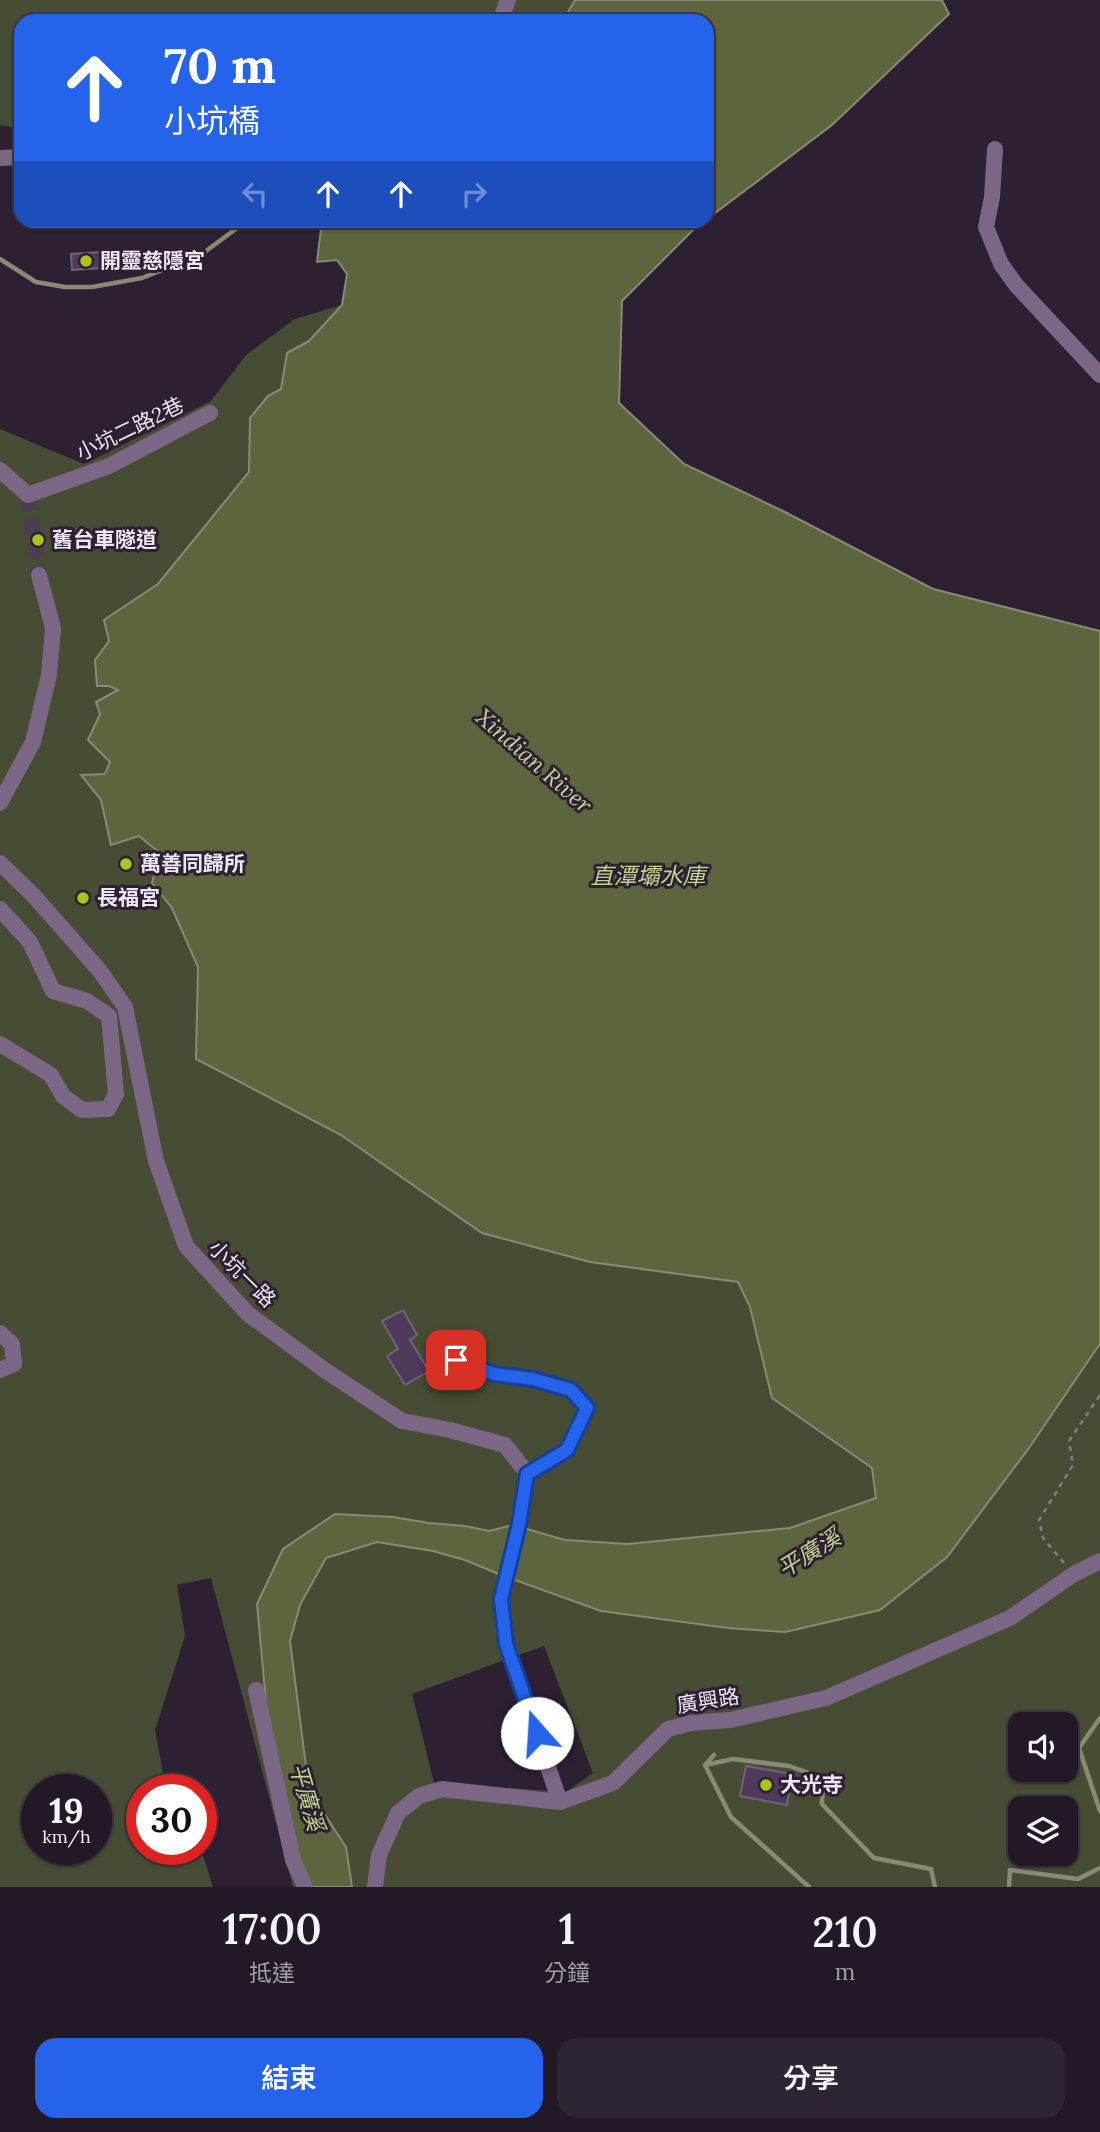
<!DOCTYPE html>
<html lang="zh-TW">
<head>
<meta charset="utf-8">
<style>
	:root { --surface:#221826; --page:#2e2532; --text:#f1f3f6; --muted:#a2a0a7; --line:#3f3743; --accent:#2563eb }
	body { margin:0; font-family:Lora,"Noto Sans TC",serif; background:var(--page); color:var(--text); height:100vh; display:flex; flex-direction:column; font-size:26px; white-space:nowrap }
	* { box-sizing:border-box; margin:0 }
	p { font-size:23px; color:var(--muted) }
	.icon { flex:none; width:38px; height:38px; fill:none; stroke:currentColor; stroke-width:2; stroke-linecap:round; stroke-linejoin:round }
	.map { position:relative; height:1887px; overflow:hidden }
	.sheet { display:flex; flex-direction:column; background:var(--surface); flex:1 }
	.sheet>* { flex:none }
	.hud { position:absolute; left:14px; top:14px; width:700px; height:214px; border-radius:21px; box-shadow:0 2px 5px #0004,0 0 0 2px var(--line); background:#2563eb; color:#fff; overflow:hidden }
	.buttons { position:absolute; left:1008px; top:1712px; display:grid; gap:14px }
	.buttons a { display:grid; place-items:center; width:70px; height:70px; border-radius:14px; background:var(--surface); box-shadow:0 2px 5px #0004,0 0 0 2px var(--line); font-size:35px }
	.speed { position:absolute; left:21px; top:1774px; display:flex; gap:14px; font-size:35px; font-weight:700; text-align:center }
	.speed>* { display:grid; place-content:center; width:91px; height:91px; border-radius:50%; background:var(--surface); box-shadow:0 2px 5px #0004,0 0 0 2px var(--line); line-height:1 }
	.speed small { font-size:18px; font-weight:400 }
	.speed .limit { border:10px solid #d22; background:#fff; color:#111 }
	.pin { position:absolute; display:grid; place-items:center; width:60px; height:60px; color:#fff; margin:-30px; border-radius:14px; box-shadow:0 4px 10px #0006 }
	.me { position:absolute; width:77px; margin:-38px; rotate:341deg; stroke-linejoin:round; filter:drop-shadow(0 0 5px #0008) }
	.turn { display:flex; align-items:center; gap:24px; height:147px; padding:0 35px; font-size:32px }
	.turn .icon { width:91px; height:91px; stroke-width:2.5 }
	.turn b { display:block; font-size:49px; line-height:60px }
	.lanes { display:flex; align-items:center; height:66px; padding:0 35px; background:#0003; justify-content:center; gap:35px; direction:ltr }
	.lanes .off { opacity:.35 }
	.eta { display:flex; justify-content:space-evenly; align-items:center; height:119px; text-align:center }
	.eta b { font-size:42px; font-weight:600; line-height:49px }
	.cta { display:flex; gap:14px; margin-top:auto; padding:14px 35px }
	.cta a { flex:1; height:80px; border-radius:21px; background:var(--accent); color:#fff; font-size:28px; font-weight:600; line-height:80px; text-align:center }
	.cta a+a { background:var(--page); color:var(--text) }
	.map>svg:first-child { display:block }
	.green { fill:#474d35; fill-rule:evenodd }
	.water { fill:#5c653d; stroke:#888b73; stroke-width:2 }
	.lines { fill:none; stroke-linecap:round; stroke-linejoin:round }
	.stream { stroke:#888b73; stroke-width:4.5 }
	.building { fill:#503a5b; stroke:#726379; stroke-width:2 }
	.minor-tunnel { stroke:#4a3e50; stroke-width:16; stroke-dasharray:16 8; stroke-linecap:butt }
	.path { stroke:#867b8b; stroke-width:2.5; stroke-dasharray:5 5; stroke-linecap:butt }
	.minor { stroke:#7b6686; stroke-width:16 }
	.route-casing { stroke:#184099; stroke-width:18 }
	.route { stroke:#2563eb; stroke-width:12 }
	.poi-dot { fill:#a9c719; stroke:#2d2033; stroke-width:2.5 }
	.labels { text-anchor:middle; stroke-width:6; stroke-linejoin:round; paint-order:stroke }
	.poi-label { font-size:21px; font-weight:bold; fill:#ede5f2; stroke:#2d2033; text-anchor:start }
	.street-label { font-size:21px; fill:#ede5f2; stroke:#2d2033 }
	.water-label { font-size:23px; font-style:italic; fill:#c1d28e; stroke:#2d2033 }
</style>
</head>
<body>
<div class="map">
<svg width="1100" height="1887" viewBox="0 0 1100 1887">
	<rect width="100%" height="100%" fill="#2d2033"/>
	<path class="green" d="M0 0H575L563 21H21V129L0 125Z
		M342 305 309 341 287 353 281 389 268 396 250 418 249 472 158 584 105 620 109 641 95 660 109 686 119 690 100 714 88 739 110 762 105 774 82 775 101 800 111 845 139 835 160 853 152 883 172 908 198 967 196 1059 341 1135 483 1233 590 1262 738 1282 750 1307 772 1398 872 1467 876 1498 790 1528 628 1544 565 1540 513 1525 489 1531 465 1526 429 1523 283 1549 307 1887H293L211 1578 177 1585 185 1636 155 1730 166 1790H142V1850L201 1849 213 1887H0V429L84 464 211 401 246 355 295 319ZM37 1790H96V1850H37Z
		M1100 1344V1887H352L346 1847 309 1790 290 1641 300 1605 326 1558 377 1542 433 1551 465 1560 501 1575 601 1611 728 1628 785 1632 880 1610 947 1557 1029 1448ZM544 1646 593 1773 566 1792 434 1783 412 1694ZM1020 1724H1066V1769H1020ZM1020 1808H1066V1853H1020Z"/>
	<path class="water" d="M575 0H942L949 14 832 125 707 219V21H563Z
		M322 221H705L693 230 622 301 619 403 684 464 783 511 933 589 1100 631V1344L1095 1351 1029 1448 947 1557 880 1610 785 1632 728 1628 601 1611 501 1575 465 1560 433 1551 377 1542 326 1558 300 1605 290 1641 309 1790 346 1847 352 1887H307L270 1746 257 1604 283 1549 335 1514 393 1517 429 1523 465 1526 489 1531 513 1525 565 1540 628 1544 790 1528 876 1498 872 1468 772 1398 750 1307 738 1282 590 1262 482 1233 341 1135 196 1059 198 967 172 908 152 883 160 853 139 836 111 845 101 800 81 775 105 774 110 762 88 740 100 714 96 702 118 690 109 686H97L95 660 109 641 104 620 158 584 249 472 250 418 268 396 281 389 287 353 309 341 342 305 347 274 337 260 317 262Z"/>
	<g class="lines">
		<path class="stream" d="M0 259 36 282 65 287H92L142 278 202 254 237 228 260 220
			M1100 1718 1079 1748 1100 1811
			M714 1755 705 1765 731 1817 809 1887
			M705 1765 733 1759 789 1766 823 1778 822 1804 874 1858 931 1869 935 1887
			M1009 1887 1010 1870 1078 1879 1100 1868"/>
	</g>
	<path class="building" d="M101 252 102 268 72 270 71 254Z
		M403 1310 417 1335 410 1340 429 1371 405 1385 387 1356 398 1349 382 1321Z
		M746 1766 792 1774 787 1805 740 1796Z"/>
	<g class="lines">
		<path class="minor-tunnel" d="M28 495 39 575"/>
		<path class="path" d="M1064 1563 1043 1538 1039 1520 1073 1465 1069 1441 1100 1395"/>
		<path class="minor" d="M500 21 508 0
			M995 149 992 197 986 227 1001 264 1016 285 1100 375
			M0 158 21 157
			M0 470 28 495 109 466 210 413
			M0 803 33 742 49 675 53 628 39 575
			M0 863 34 896 100 971 125 1007 156 1161 186 1246 248 1314 326 1371 402 1421 450 1430 505 1445 527 1473 519 1524 501 1599 506 1644 560 1802
			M0 909 30 942 53 991 87 1001 109 1016 116 1094 108 1109 82 1110 63 1096 51 1075 0 1044
			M0 1333 12 1344 14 1364 0 1370
			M456 1360 494 1374 533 1379 571 1390 587 1408 567 1450 527 1473
			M256 1690 293 1860 305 1887
			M375 1887 379 1855 398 1813 419 1796 442 1789 560 1802 613 1783 668 1729 691 1723 730 1720 826 1698 1010 1618 1074 1574 1100 1561"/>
	</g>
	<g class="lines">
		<defs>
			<path id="route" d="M456 1360 494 1374 533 1379 571 1390 587 1408 567 1450 527 1474 519 1524 501 1599 506 1644 537 1733"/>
		</defs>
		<use href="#route" class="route-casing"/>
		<use href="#route" class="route"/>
	</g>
	<g class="poi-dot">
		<circle cx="86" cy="261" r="7"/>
		<circle cx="38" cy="540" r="7"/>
		<circle cx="126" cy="864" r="7"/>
		<circle cx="83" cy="898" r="7"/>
		<circle cx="766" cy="1785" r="7"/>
	</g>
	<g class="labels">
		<g class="poi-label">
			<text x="100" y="268">開靈慈隱宮</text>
			<text x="52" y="547">舊台車隧道</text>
			<text x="140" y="871">萬善同歸所</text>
			<text x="97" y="905">長福宮</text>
			<text x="780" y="1792">大光寺</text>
		</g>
		<g class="street-label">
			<text transform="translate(130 429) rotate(-26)" y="7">小坑二路2巷</text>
			<text transform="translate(242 1274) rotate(45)" y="7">小坑一路</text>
			<text transform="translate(708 1701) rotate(-9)" y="7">廣興路</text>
		</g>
		<g class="water-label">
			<text transform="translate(534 761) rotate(41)" y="8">Xindian River</text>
			<text x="648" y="884">直潭壩水庫</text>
			<text transform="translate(809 1553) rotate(-32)" y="8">平廣溪</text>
			<text transform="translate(307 1797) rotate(74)" y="8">平廣溪</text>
		</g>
	</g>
</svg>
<div class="buttons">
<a><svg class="icon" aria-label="sound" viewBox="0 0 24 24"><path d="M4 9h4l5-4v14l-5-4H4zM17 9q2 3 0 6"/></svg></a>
<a><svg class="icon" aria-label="layers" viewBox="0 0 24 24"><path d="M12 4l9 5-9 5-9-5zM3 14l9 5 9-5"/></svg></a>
</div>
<div class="speed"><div>19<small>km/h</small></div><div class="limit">30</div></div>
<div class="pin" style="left:456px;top:1360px;background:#d93025"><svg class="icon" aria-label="arrive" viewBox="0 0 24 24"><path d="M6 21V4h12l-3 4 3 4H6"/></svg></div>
<svg class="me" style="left:537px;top:1733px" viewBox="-20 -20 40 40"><circle r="19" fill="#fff"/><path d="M0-13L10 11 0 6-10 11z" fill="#2563eb"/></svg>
<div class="hud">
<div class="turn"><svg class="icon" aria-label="ahead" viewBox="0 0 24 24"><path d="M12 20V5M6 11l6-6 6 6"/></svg><div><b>70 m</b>小坑橋</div></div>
<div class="lanes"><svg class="icon off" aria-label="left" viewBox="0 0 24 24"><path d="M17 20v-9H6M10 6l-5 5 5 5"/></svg><svg class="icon" aria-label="ahead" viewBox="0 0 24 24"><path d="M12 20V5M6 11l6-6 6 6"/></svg><svg class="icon" aria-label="ahead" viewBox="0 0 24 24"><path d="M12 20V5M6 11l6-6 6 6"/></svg><svg class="icon off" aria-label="right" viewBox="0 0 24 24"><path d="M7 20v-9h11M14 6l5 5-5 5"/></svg></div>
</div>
</div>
<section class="sheet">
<div class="eta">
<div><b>17:00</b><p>抵達</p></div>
<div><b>1</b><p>分鐘</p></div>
<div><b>210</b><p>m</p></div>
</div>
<div class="cta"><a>結束</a><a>分享</a></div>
</section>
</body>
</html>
